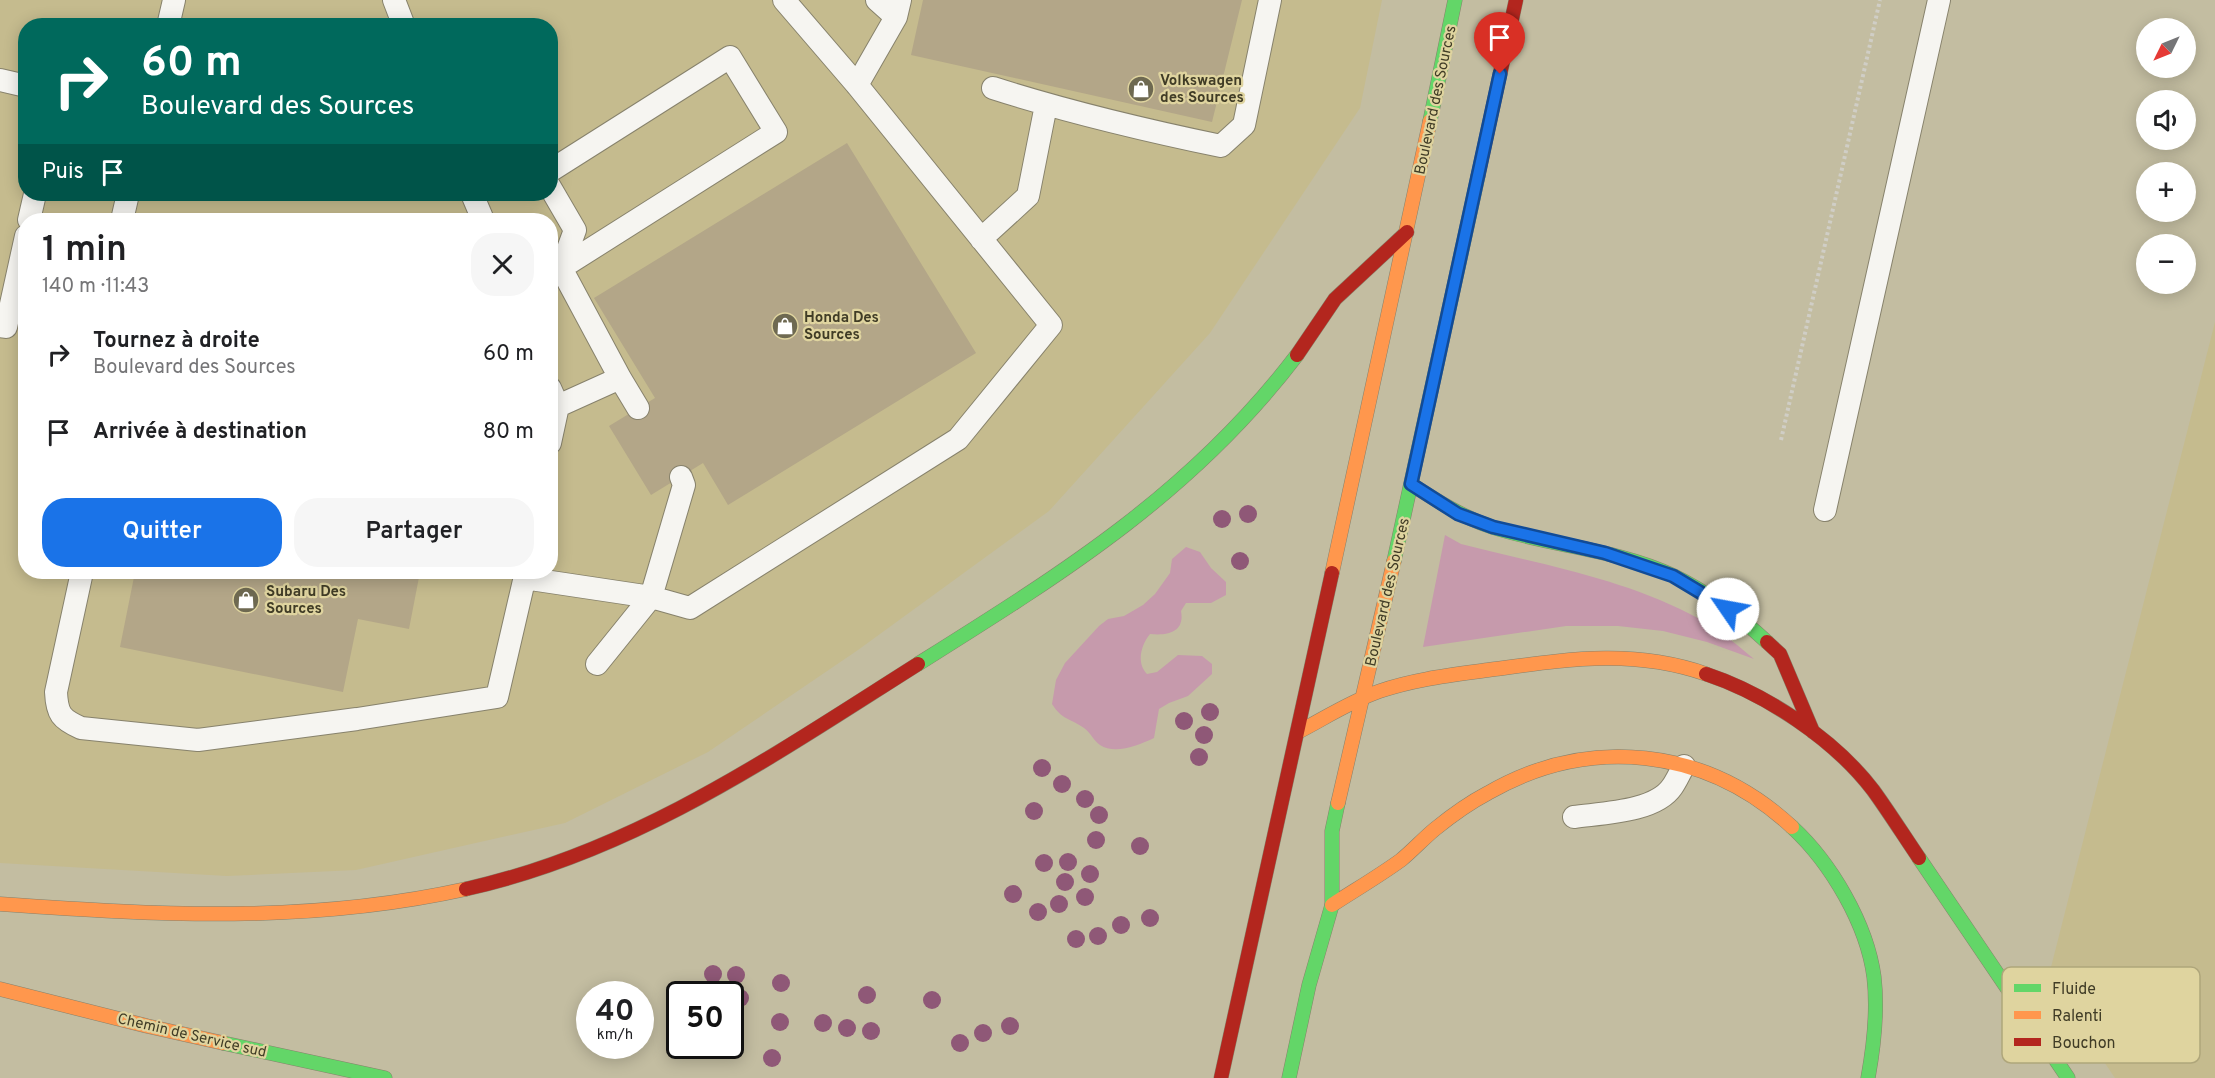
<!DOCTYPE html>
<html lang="fr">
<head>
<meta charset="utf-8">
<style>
	:root { --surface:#fff; --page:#f6f6f6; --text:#202124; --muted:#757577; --accent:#1a73e8 }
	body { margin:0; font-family:Overpass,sans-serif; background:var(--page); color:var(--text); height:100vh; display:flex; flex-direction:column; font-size:22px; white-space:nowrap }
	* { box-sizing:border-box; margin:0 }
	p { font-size:20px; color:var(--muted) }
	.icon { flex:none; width:33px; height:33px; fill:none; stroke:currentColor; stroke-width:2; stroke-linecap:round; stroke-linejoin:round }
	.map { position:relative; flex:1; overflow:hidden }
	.panel { position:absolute; left:18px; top:213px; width:540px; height:366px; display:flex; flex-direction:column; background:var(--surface); border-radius:24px; box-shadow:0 3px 15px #0003 }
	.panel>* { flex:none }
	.banner { position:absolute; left:18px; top:18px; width:540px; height:183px; border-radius:24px; box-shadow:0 3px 15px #0003; background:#00695c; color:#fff; overflow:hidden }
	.needle { width:39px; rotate:227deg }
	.buttons { position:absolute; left:2136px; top:18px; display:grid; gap:12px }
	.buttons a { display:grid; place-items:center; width:60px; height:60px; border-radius:50%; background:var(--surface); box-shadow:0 3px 15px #0003; font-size:30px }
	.speed { position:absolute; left:576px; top:981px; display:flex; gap:12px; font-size:30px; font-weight:700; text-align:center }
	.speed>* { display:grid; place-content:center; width:78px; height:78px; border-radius:50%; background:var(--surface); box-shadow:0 3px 15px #0003; line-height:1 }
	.speed small { font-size:15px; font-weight:400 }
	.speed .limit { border:3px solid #111; border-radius:9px; background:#fff; color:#111 }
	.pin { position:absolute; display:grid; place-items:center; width:51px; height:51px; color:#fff; margin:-62px -26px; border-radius:50% 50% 50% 0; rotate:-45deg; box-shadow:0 0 6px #0007 }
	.pin .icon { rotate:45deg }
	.me { position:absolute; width:66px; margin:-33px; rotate:303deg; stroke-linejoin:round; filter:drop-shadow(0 0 4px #0008) }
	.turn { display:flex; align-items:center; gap:21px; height:126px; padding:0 24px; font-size:27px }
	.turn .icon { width:78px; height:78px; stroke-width:2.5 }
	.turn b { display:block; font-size:42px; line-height:51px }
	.then { display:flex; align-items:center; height:57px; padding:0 24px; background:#0003; gap:12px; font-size:22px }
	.round { display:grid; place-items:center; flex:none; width:63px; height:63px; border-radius:24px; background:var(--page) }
	.head { display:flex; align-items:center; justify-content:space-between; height:102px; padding:0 24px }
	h1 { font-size:36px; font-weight:600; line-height:45px }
	.primary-button { display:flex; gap:12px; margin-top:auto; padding:12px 24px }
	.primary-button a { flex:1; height:69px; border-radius:24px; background:var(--accent); color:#fff; font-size:24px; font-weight:600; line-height:69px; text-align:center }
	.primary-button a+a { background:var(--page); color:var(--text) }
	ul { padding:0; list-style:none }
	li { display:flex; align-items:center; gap:18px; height:78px; padding:0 24px }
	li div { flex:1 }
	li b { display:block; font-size:22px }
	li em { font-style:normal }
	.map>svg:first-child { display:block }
	.built { fill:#c5bb8e; fill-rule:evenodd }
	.green { fill:#c69aac }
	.building { fill:#b3a688 }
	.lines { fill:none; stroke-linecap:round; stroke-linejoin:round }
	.lane-casing { stroke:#87826c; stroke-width:24 }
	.fast-casing { stroke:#87826c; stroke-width:15 }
	.slow-casing { stroke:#87826c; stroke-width:15 }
	.jam-casing { stroke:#87826c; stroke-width:15 }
	.path { stroke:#d0cec6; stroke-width:4; stroke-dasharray:3 3; stroke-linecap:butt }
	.lane { stroke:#f6f5f1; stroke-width:22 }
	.fast { stroke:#63d668; stroke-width:14 }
	.slow { stroke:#ff974d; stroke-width:14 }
	.jam { stroke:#b3261e; stroke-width:14 }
	.tree { fill:#8f5877 }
	.route-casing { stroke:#114b97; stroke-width:15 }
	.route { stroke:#1a73e8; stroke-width:10 }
	.labels { text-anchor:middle; stroke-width:4.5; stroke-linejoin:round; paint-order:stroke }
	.poi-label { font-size:15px; font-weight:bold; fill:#403c26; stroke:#dfd49f; text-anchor:start }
	.street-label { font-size:15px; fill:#403c26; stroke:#dfd49f }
	.key { fill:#dfd49f; stroke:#afa67b; stroke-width:1.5 }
	.key-label { font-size:16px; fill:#403c26 }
</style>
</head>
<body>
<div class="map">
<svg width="2215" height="1078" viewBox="0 0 2215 1078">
	<rect width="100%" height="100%" fill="#c3bda1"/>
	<path class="built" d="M0 0H1382L1360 108 1210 333 1049 511 858 650 708 752 565 823 356 870 227 876 0 863ZM26 26H550V194H26ZM26 220H550V572H26Z
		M2215 322V1078H2115L2048 979Z"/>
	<path class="green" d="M1445 535 1461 544C1539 564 1618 577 1690 614 1713 625 1734 642 1754 659L1707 642 1663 631 1618 626H1566L1423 647Z
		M1186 547 1200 552 1211 568 1226 582V595L1211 603H1186L1181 611C1185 632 1168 636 1150 634 1141 645 1136 663 1147 674L1157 672 1178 655 1202 656 1212 664V674L1188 696 1169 703 1159 709 1154 738C1139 745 1115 755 1100 745 1094 741 1090 732 1084 728 1070 718 1062 720 1052 704L1056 680 1065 663 1099 626 1108 619 1124 616 1143 605 1155 594 1170 573 1172 559Z"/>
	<path class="building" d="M923 0H1242L1212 122 911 55Z
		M847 143 976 353 728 505 703 463 651 495 609 426 655 398 594 298Z
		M135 572H420L409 629 358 619 343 692 120 647Z"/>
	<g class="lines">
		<defs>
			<path id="lane" d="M394 0 404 26
				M877 0 896 17
				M168 26 174 0
				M0 80 26 86
				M857 85 896 17 900 0
				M993 88C1068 112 1144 130 1221 146L1244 125 1270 0
				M550 171 730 57 776 132 561 268
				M550 187 575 230 561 268 620 378 638 408
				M472 194 483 220
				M29 220 35 194
				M122 220 128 194
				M981 239 1028 196 1046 105
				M0 326 6 327 26 236
				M550 388 558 406 550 443
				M558 406 620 378
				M1825 510 1939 0
				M82 572 56 692C57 714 61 719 81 728L198 740 357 719 497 697 526 572
				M524 578 651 597 690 608 958 439 1051 325 857 85 784 0
				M597 664 651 597 684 485 681 477
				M1574 817C1602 813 1655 812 1672 787 1677 780 1680 772 1684 766"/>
			<path id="fast" d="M1430 121 1455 0
				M1411 484C1437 501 1462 517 1492 527 1551 546 1617 549 1674 576 1709 593 1739 616 1767 642
				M1394 561 1478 176
				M918 664C1063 573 1192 493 1297 355
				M1792 827C1831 863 1867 924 1874 977 1878 1011 1874 1045 1868 1078
				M1919 858 2068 1078
				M223 1043 385 1078
				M1289 1078 1309 985 1332 905V831L1338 803"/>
			<path id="slow" d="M1332 573 1430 121
				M1298 732C1325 718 1351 701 1380 691 1415 679 1452 675 1488 670 1564 660 1631 648 1706 674
				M1338 803 1394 561
				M0 904C160 915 308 924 466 889
				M1332 905C1355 890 1379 876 1401 860 1413 850 1423 839 1435 829 1451 816 1469 803 1488 793 1589 735 1706 747 1792 827
				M0 989 147 1026 223 1043"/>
			<path id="jam" d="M1478 176 1516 0
				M1297 355 1335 299 1407 232
				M1767 642 1780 654 1813 732
				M1706 674C1766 694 1834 739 1873 790 1889 812 1904 836 1919 858
				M466 889C636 851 774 755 918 664
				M1221 1078 1332 573"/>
		</defs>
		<use href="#lane" class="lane-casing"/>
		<use href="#fast" class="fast-casing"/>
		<use href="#slow" class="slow-casing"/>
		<use href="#jam" class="jam-casing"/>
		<path class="path" d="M1781 440 1880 0"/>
		<use href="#lane" class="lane"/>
		<use href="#fast" class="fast"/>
		<use href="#slow" class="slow"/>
		<use href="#jam" class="jam"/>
	</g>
	<g class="tree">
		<circle cx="1248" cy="514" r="9"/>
		<circle cx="1222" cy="519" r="9"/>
		<circle cx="1240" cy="561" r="9"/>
		<circle cx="1210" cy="712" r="9"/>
		<circle cx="1184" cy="721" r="9"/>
		<circle cx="1204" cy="735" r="9"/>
		<circle cx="1199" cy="757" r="9"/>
		<circle cx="1042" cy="768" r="9"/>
		<circle cx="1062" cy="784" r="9"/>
		<circle cx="1085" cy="799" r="9"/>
		<circle cx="1034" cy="811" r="9"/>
		<circle cx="1099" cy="815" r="9"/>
		<circle cx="1096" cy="840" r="9"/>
		<circle cx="1140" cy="846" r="9"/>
		<circle cx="1068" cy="862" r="9"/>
		<circle cx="1044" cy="863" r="9"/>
		<circle cx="1090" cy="874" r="9"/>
		<circle cx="1065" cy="882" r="9"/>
		<circle cx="1013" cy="894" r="9"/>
		<circle cx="1085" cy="897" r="9"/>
		<circle cx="1059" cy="904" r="9"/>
		<circle cx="1038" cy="912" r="9"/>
		<circle cx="1150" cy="918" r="9"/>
		<circle cx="1121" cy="925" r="9"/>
		<circle cx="1098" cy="936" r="9"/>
		<circle cx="1076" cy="939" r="9"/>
		<circle cx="713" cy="974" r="9"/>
		<circle cx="736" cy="975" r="9"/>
		<circle cx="781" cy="983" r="9"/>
		<circle cx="867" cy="995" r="9"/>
		<circle cx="740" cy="998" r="9"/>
		<circle cx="932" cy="1000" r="9"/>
		<circle cx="780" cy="1022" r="9"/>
		<circle cx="823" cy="1023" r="9"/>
		<circle cx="1010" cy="1026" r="9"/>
		<circle cx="847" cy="1028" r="9"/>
		<circle cx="871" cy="1031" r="9"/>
		<circle cx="983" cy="1033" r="9"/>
		<circle cx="960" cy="1043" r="9"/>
		<circle cx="772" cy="1058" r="9"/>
	</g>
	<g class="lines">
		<defs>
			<path id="route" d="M1500 74 1411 484 1458 514 1493 527 1605 553 1673 576 1728 609"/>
		</defs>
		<use href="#route" class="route-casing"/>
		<use href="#route" class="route"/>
	</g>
	<defs>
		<symbol id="shop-disc" viewBox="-11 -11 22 22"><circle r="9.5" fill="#6e6951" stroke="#dfd49f"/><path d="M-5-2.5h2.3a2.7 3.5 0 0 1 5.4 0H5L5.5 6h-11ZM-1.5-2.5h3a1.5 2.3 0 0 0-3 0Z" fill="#fff"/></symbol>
	</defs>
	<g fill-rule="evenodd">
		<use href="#shop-disc" x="1126" y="74" width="30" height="30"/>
		<use href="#shop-disc" x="770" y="311" width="30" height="30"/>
		<use href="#shop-disc" x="231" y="585" width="30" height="30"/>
	</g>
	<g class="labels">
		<g class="poi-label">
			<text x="1160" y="85">Volkswagen<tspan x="1160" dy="17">des Sources</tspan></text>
			<text x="804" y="322">Honda Des<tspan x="804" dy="17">Sources</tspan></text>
			<text x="266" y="596">Subaru Des<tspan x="266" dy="17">Sources</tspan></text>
		</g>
		<g class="street-label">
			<text transform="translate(1435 100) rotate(-78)" y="5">Boulevard des Sources</text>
			<text transform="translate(1387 592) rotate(-77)" y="5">Boulevard des Sources</text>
			<text transform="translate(192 1035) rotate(13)" y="5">Chemin de Service sud</text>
		</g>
	</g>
	<rect x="2002" y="967" width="198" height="96" rx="9" class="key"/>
	<rect x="2014" y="984" width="27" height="8" fill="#63d668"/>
	<rect x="2014" y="1011" width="27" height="8" fill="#ff974d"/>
	<rect x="2014" y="1038" width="27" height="8" fill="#b3261e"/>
	<g class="key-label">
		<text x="2052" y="994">Fluide</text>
		<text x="2052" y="1021">Ralenti</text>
		<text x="2052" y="1048">Bouchon</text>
	</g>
</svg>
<div class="buttons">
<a><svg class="needle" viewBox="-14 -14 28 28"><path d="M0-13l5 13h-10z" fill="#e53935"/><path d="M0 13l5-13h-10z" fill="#757577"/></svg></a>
<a><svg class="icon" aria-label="sound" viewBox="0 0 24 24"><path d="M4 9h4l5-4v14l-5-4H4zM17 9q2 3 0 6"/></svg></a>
<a>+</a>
<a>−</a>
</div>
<div class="speed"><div>40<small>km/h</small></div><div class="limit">50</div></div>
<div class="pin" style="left:1500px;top:74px;background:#d93025"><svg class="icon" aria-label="arrive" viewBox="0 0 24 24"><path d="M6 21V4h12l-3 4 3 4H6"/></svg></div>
<svg class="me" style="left:1728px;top:609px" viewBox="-20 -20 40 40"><circle r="19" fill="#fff"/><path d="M0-13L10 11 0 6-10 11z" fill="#1a73e8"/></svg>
<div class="banner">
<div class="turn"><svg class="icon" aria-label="right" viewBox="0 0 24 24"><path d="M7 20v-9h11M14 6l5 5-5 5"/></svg><div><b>60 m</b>Boulevard des Sources</div></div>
<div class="then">Puis<svg class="icon" aria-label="arrive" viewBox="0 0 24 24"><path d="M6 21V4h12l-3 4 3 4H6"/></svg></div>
</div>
<section class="panel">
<div class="head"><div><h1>1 min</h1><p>140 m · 11:43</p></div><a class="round"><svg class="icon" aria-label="close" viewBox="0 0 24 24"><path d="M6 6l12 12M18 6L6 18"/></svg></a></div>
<ul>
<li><svg class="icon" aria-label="right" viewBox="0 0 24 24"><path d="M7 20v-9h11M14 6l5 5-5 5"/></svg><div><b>Tournez à droite</b><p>Boulevard des Sources</p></div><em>60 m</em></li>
<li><svg class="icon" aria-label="arrive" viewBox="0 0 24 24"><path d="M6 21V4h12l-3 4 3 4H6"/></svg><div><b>Arrivée à destination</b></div><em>80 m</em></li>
</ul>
<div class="primary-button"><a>Quitter</a><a>Partager</a></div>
</section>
</div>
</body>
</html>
